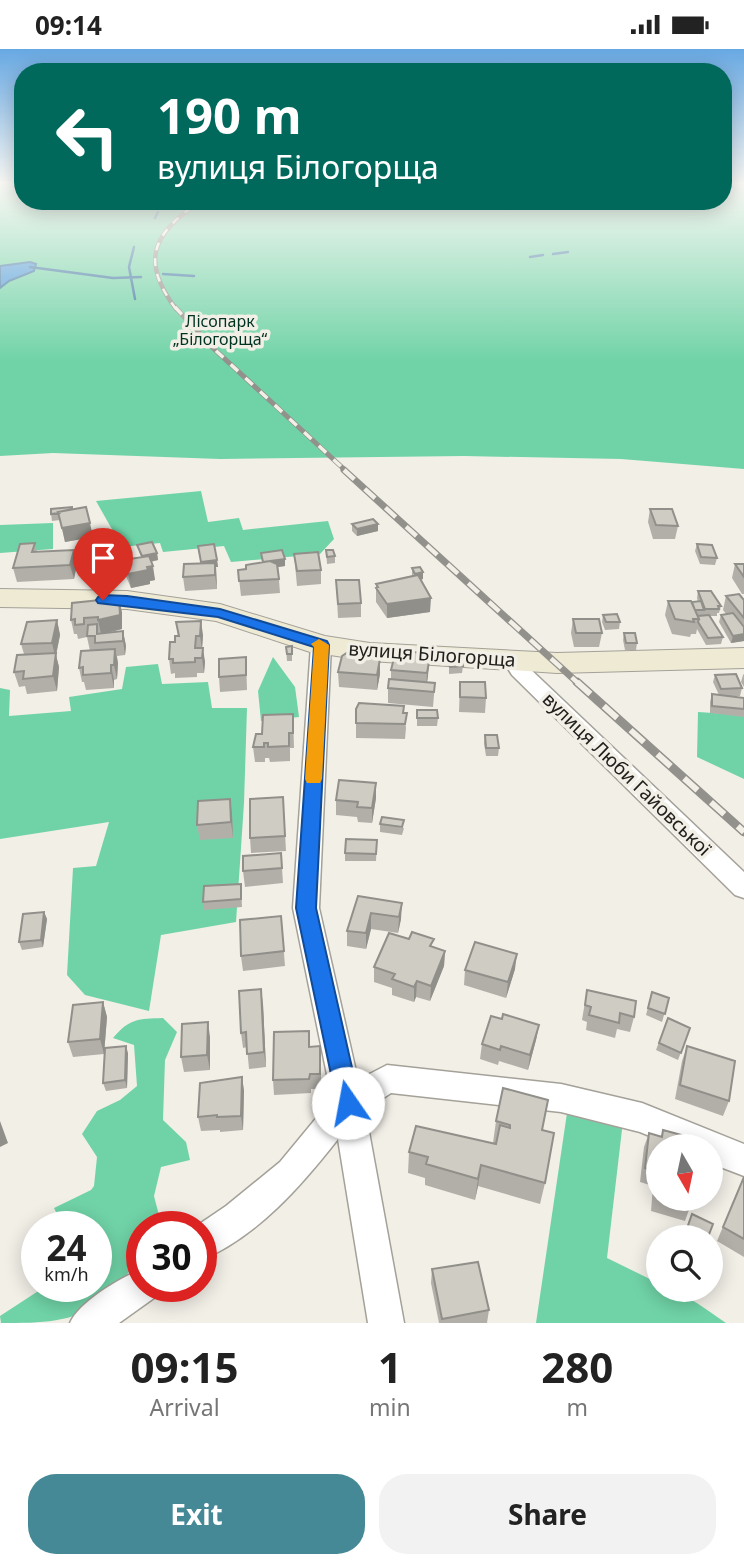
<!DOCTYPE html>
<html lang="en">
<head>
<meta charset="utf-8">
<style>
	:root { --surface:#fff; --page:#f2f2f2; --text:#222; --muted:#767676; --accent:#448995 }
	body { margin:0; font-family:"Noto Sans",sans-serif; background:var(--page); color:var(--text); height:100vh; display:flex; flex-direction:column; font-size:26px; white-space:nowrap }
	* { box-sizing:border-box; margin:0 }
	p { font-size:23px; color:var(--muted) }
	.icon { flex:none; width:38px; height:38px; fill:none; stroke:currentColor; stroke-width:2; stroke-linecap:round; stroke-linejoin:round }
	.map { position:relative; height:1274px; overflow:hidden }
	.sheet { display:flex; flex-direction:column; background:var(--surface); flex:1 }
	.sheet>* { flex:none }
	.top-card { position:absolute; left:14px; top:14px; width:718px; height:147px; border-radius:28px; box-shadow:0 4px 18px #0003; background:#00695c; color:#fff; overflow:hidden }
	.needle { width:46px; rotate:171deg }
	.controls { position:absolute; left:646px; top:1085px; display:grid; gap:14px }
	.controls a { display:grid; place-items:center; width:77px; height:77px; border-radius:50%; background:var(--surface); box-shadow:0 4px 18px #0003; font-size:35px }
	.speed { position:absolute; left:21px; top:1162px; display:flex; gap:14px; font-size:35px; font-weight:700; text-align:center }
	.speed>* { display:grid; place-content:center; width:91px; height:91px; border-radius:50%; background:var(--surface); box-shadow:0 4px 18px #0003; line-height:1 }
	.speed small { font-size:18px; font-weight:400 }
	.speed .limit { border:10px solid #d22; background:#fff; color:#111 }
	.pin { position:absolute; display:grid; place-items:center; width:60px; height:60px; color:#fff; margin:-72px -30px; border-radius:50% 50% 50% 0; rotate:-45deg; box-shadow:0 0 7px #0007 }
	.pin .icon { rotate:45deg }
	.me { position:absolute; width:77px; margin:-38px; rotate:348deg; stroke-linejoin:round; filter:drop-shadow(0 0 5px #0008) }
	.turn { display:flex; align-items:center; gap:24px; height:147px; padding:0 28px; font-size:32px }
	.turn .icon { width:91px; height:91px; stroke-width:2.5 }
	.turn b { display:block; font-size:49px; line-height:60px }
	.eta { display:flex; justify-content:space-evenly; align-items:center; height:119px; text-align:center }
	.eta b { font-size:42px; font-weight:700; line-height:49px }
	.action { display:flex; gap:14px; margin-top:auto; padding:14px 28px }
	.action a { flex:1; height:80px; border-radius:28px; background:var(--accent); color:#fff; font-size:28px; font-weight:700; line-height:80px; text-align:center }
	.action a+a { background:var(--page); color:var(--text) }
	.status { display:flex; justify-content:space-between; align-items:center; height:49px; padding:0 35px; background:var(--surface); direction:ltr }
	.status svg { height:19px; fill:currentColor }
	.map>svg:first-child { display:block }
	.green { fill:#70d3a7 }
	.water { fill:#4697d9; stroke:#3b73a1; stroke-width:2 }
	.lines { fill:none; stroke-linecap:round; stroke-linejoin:round }
	.stream { stroke:#3b73a1; stroke-width:2.5 }
	.street-casing { stroke:#a4a199; stroke-width:3 }
	.secondary-casing { stroke:#a4a199; stroke-width:2 }
	.street { fill:#fff; fill-rule:evenodd }
	.secondary { fill:#eeead4; fill-rule:evenodd }
	.rail-far3-casing { stroke:#93918b; stroke-width:4.5 }
	.rail-far2-casing { stroke:#93918b; stroke-width:5 }
	.rail-far1-casing { stroke:#93918b; stroke-width:7 }
	.rail-casing { stroke:#93918b; stroke-width:9 }
	.rail-far3 { stroke:#f2efe7; stroke-width:2.5; stroke-dasharray:8; stroke-linecap:butt }
	.rail-far2 { stroke:#f2efe7; stroke-width:3.5; stroke-dasharray:10; stroke-linecap:butt }
	.rail-far1 { stroke:#f2efe7; stroke-width:4.5; stroke-dasharray:14; stroke-linecap:butt }
	.rail { stroke:#f2efe7; stroke-width:6; stroke-dasharray:18; stroke-linecap:butt }
	.wall { fill:#b2afa9 }
	.shaded-wall { fill:#918f89 }
	.building { fill:#cfccc4; stroke:#918f89; stroke-width:2 }
	.route { fill:#1a73e8; stroke:#114b97; stroke-width:2 }
	.slow { fill:#f59e0b }
	.labels { text-anchor:middle; stroke-width:7; stroke-linejoin:round; paint-order:stroke }
	.far-park-label { font-size:16px; fill:#003321; stroke:#f2efe7 }
	.street-label { font-size:19px; fill:#21201d; stroke:#f2efe7 }
</style>
</head>
<body>
<div class="status"><b>09:14</b><svg viewBox="0 0 49 12"><path d="M0 12V9h3v3zM5 12V6h3v6zM10 12V3h3v9zM15 12V0h3v12zM26 1h20v11H26zM47 4h2v5h-2z"/></svg></div>
<div class="map">
<svg width="744" height="1274" viewBox="0 0 744 1274">
	<rect width="100%" height="100%" fill="#f2efe7"/>
	<path class="green" d="M0 135H23V152H723V135H744V420L621 410 464 407 220 410 53 404 0 407Z
		M201 442 208 473 239 469 243 481 328 472 334 490 320 505 231 513 224 497 163 503 160 494 122 498 96 452Z
		M53 474V500L0 504V476Z
		M273 608 295 638 299 668 261 672 258 642Z
		M158 615 162 635 208 633 212 659H247L244 754 236 873 161 886 149 962 85 946 67 926 73 819 96 817 109 773 0 790V639L10 641 9 667 71 662 69 648 122 640 126 618Z
		M698 663 744 666V730L697 708Z
		M163 969 177 983 165 1011 163 1071 186 1093 190 1111 161 1118 154 1147 162 1178H142V1211C123 1224 120 1241 106 1252 70 1274 43 1274 1 1274L0 1267 46 1237H96V1178H63L54 1159 91 1141 94 1137 97 1108 82 1085 97 1062 120 1051 137 1037 134 996 113 989C130 969 138 970 163 969Z
		M567 1064 623 1072 607 1209 658 1234V1241C684 1241 705 1260 726 1274H536Z"/>
	<path class="water" d="M30 213 36 215 34 222 9 232 0 239V217Z"/>
	<g class="lines">
		<path class="stream" d="M155 169 158 163
			M134 198 129 218 135 250
			M553 205 568 203
			M530 208 543 206
			M30 218 113 229 141 228
			M163 225 194 227"/>
		<defs>
			<path id="street" d="M321 590 328 592 331 596 319 859 358 1031 387 1016 561 1035 642 1054 744 1095V1127L710 1114V1097H674L640 1083 561 1063 391 1044 365 1061 404 1274H368L338 1090C302 1136 257 1188 201 1211V1178H195L226 1157 280 1113 332 1050 293 859 311 596 314 592Z
				M512 604 519 606 526 616 744 823V849L735 846 512 626 502 610 505 606Z
				M142 1220V1237H159L154 1249 119 1274H70C79 1253 120 1229 142 1220Z"/>
			<path id="secondary" d="M0 540 127 542 220 555 325 587 370 594 557 604 744 599V619L557 624 370 612 310 603 216 572 127 560 0 558Z"/>
		</defs>
		<use href="#street" class="street-casing"/>
		<use href="#secondary" class="secondary-casing"/>
		<use href="#street" class="street"/>
		<use href="#secondary" class="secondary"/>
		<defs>
			<path id="rail-far3" d="M176 260C140 212 152 184 201 152"/>
			<path id="rail-far2" d="M175 258 213 299 346 422"/>
			<path id="rail-far1" d="M344 421 579 635"/>
			<path id="rail" d="M577 633 744 783"/>
		</defs>
		<use href="#rail-far3" class="rail-far3-casing"/>
		<use href="#rail-far2" class="rail-far2-casing"/>
		<use href="#rail-far1" class="rail-far1-casing"/>
		<use href="#rail" class="rail-casing"/>
		<use href="#rail-far3" class="rail-far3"/>
		<use href="#rail-far2" class="rail-far2"/>
		<use href="#rail-far1" class="rail-far1"/>
		<use href="#rail" class="rail"/>
	</g>
	<path class="wall" d="M73 460 93 488 65 493 60 471 52 472 51 465Z
		M650 460 678 477 675 490H653L648 473Z
		M352 475H378V482L357 487 352 482Z
		M35 494 37 503 74 501 77 515 74 530 17 533 13 519Z
		M697 495 717 509 715 516 700 515 695 502Z
		M137 496 157 504 158 511 151 513 155 531 150 532V535L131 539 125 525 123 511 141 508Z
		M198 497 217 511 218 518H216L217 540 185 542 183 528 201 514Z
		M326 501 335 507V514L327 515Z
		M261 504 285 510V517L278 518 280 544 241 547 238 521 246 520 262 513Z
		M294 505 321 521V535L297 537Z
		M735 515H744V545H742L732 529Z
		M412 519 423 523V530L420 531 430 563 387 569 376 553V535L412 527Z
		M336 531 361 554V568L338 569Z
		M698 542 721 557 719 564H717V567H710L723 588 721 595 706 596 697 580 696 585H691L690 588 672 585 665 566 668 552 698 553 697 549Z
		M726 547 744 551V592L731 594 719 573 721 566 726 565 723 561Z
		M119 549 122 564V580L108 584 123 582 126 597 125 606 117 607 118 614 117 630 114 631V639L86 641 84 633H82L79 619 90 602 87 588 78 590 77 585H74L71 571Z
		M603 566 620 573 619 580 605 581 602 573Z
		M573 570 602 584 599 598H574L571 584Z
		M57 571 60 586 56 606 59 618 57 642 27 645 25 637 19 638 14 623 24 605 21 595Z
		M176 573 203 586 202 599 205 613 204 624H197V628L175 629V624L171 625 169 610 175 593 178 587Z
		M624 584 637 594 636 601H625L623 591Z
		M292 597V612H287L286 598Z
		M366 607 380 625 377 641 339 638 338 623Z
		M246 608 247 641 220 643 219 628Z
		M422 612 428 627 427 633 435 634 433 658 388 654V639L391 630V621Z
		M449 614 463 617 462 624 449 625Z
		M744 625V638L741 633 743 626Z
		M715 626 742 639 740 647H727L744 649V668L710 664V653L712 645 719 646 713 633Z
		M460 633 486 649 485 664 459 663Z
		M417 661 438 669 437 677H417Z
		M404 664 406 679 405 690 356 689V674Z
		M293 665 294 699H290V712L270 713 269 709H265V713H255L253 698 262 685Z
		M485 686 499 699 498 707H486L484 694Z
		M283 748 286 802 251 804 250 789Z
		M376 749 372 774 358 773 357 768 336 766V751Z
		M232 765 233 789 200 791 197 776Z
		M380 775 404 779 402 786 380 783Z
		M377 791 376 812H345V804Z
		M281 804 283 834 245 838 243 822Z
		M241 835 242 858 204 861 203 853Z
		M358 847 401 870 398 884 371 880 366 900 347 897V882Z
		M44 863 47 870 43 898 22 901 19 893Z
		M281 867 285 917 243 922 241 907Z
		M433 898 445 902 444 917 430 952 416 948 414 953 392 946V939L374 933V918Z
		M515 920 506 949 464 936 465 921Z
		M587 941 634 968 630 983 617 980 615 989 586 981 587 973 582 971Z
		M652 943 669 949 662 973 646 966Z
		M103 953 107 968 104 1005 73 1008 68 993Z
		M263 955 266 1018 249 1020 247 998 243 999 241 984Z
		M668 969 690 979 678 1011 656 1001Z
		M502 970 539 976 536 991 528 1021 499 1012 498 1016 480 1010 482 995Z
		M210 988V1021L184 1023 181 1008Z
		M687 997 729 1052 723 1067 675 1050 682 1012Z
		M310 998 321 1012V1040H311V1044L274 1046 273 1031Z
		M128 1004 127 1039 106 1042 103 1034Z
		M242 1028 244 1042 243 1081 220 1083V1081L201 1082 198 1068Z
		M496 1072 542 1081 545 1134 540 1155 478 1137 475 1151 425 1136V1129L408 1124 409 1103 496 1095 493 1094Z
		M663 1081 696 1090 658 1097V1150H691L690 1158 685 1172 651 1162 653 1137 640 1133 644 1098 649 1084 661 1087Z
		M744 1127V1208L717 1192Z
		M432 1220 489 1261 487 1274H439L431 1234Z"/>
	<path class="shaded-wall" d="M90 474 93 488 65 493 62 479Z
		M378 475V482L357 487V480Z
		M74 501 77 515 74 530 70 516Z
		M157 504 158 511 143 514 142 507Z
		M285 510V517L264 520 263 513Z
		M217 511 218 518H216L217 540 215 526 202 520 201 513Z
		M153 517 155 531 150 532V535L131 539 128 525Z
		M423 523V530L415 532V525Z
		M119 549 122 564V580L101 585 98 571Z
		M431 549 430 563 387 569V555Z
		M57 571 60 586 56 606 59 618 57 642 53 627 55 607 52 594Z
		M201 572 203 586 202 601 200 587Z
		M123 582 126 597 125 606 123 592Z
		M744 585V592L731 594 733 587Z
		M203 599 205 613 204 624 202 609Z
		M115 600 118 614 117 630 114 616Z
		M380 610V625L377 641V626Z
		M429 613 428 627 426 639 427 624Z
		M111 616 114 631V639L111 624Z
		M376 734V749L372 774V759Z
		M230 750 232 765 233 789 231 773Z
		M402 854 401 870 398 884 399 868Z
		M44 863 47 870 43 898 41 891Z
		M371 864V880L366 900V884Z
		M445 902 444 917 430 952 431 937Z
		M517 905 515 920 506 949 508 933Z
		M417 932 416 948 414 953V938Z
		M261 940 263 955 266 1018 264 1003Z
		M103 953 107 968 104 1005 100 990Z
		M208 973 210 988V1021L207 1006Z
		M539 976 536 991 528 1021 530 1006Z
		M126 997 128 1004 127 1039 125 1031Z
		M242 1028 244 1042 243 1081 241 1067Z
		M0 1072 8 1094 0 1098Z
		M481 1116 478 1137 475 1151 478 1130Z"/>
	<path class="building" d="M72 458V460L58 463 59 464 51 465V460Z
		M86 458 90 474 62 479 58 463Z
		M650 460H672L678 477 656 476Z
		M373 470 378 475 357 480 352 475Z
		M152 493 157 504 142 507 137 496Z
		M35 494 32 503 74 501 70 516 13 519 20 495Z
		M214 495 217 511 201 513 198 497Z
		M697 495 712 496 717 509 701 508Z
		M282 501 285 510 263 513 261 504Z
		M326 501H333L335 507 327 508Z
		M318 503 321 521 297 522 294 505Z
		M149 507 153 517 147 518 148 521 128 525 123 511Z
		M270 512 277 515 279 530 239 532 238 521 246 520V516Z
		M215 514V526L183 528 184 515Z
		M735 515H744V528Z
		M420 518 423 523 415 525 412 519Z
		M418 526 431 549 387 555 376 539 378 538 376 535Z
		M336 531H359L361 554 338 555Z
		M698 542H711L721 557H718L719 560H705Z
		M739 545 744 551V569L726 547Z
		M119 549 120 566 98 571V568L84 569V575L75 576V570L71 571 72 554Z
		M668 552H691L699 570H693L694 573 675 570Z
		M701 552 704 561H695L692 553Z
		M733 564 744 578V585L733 587 721 566Z
		M617 565 620 573H606L603 566Z
		M709 566 723 588 708 589 698 573 699 570 698 567Z
		M573 570H599L602 584H576Z
		M57 571 52 594 21 595 27 573Z
		M201 572 200 587H196L195 599H203L202 609H195V613L173 614V610H169L170 593H175V587H179L176 573Z
		M97 575V585L123 582V592L95 594V587H87L88 576Z
		M624 584H635L637 594H626Z
		M292 597V605H287L286 598Z
		M115 600 114 616H111V624L83 626V618L79 619 81 602Z
		M396 601 422 604 421 612 429 613 427 624 391 621Z
		M348 603 366 605V607L380 610 377 626 338 623 342 607Z
		M56 604 53 627 23 630 24 622 14 623 17 606Z
		M246 608V626L219 628V610Z
		M462 613 463 617 450 618 449 614Z
		M736 625 742 639 721 640 715 626Z
		M389 630 435 634 434 643 388 639Z
		M460 633H485L486 649 460 648Z
		M712 645 744 649V660L712 657Z
		M359 654 404 657 403 664H407L405 675 356 674V660Z
		M417 661H437L438 669H417Z
		M293 665V684H289V697L268 698V694H264V698H253L256 685H262L263 666Z
		M485 686H497L499 699H486Z
		M339 731 376 734 372 759 357 758 358 753 336 751Z
		M283 748 285 787 250 789V750Z
		M230 750 231 773 197 776 198 752Z
		M382 768 404 771 402 778 380 775Z
		M346 790 377 791 376 805 345 804Z
		M281 804 282 819 243 822V807Z
		M241 835V850L203 853 204 837Z
		M358 847 402 854 399 868 371 864 366 884 347 882Z
		M44 863 41 891 19 893 23 865Z
		M281 867 284 902 241 907 240 871Z
		M412 883 434 890 430 897 445 902 431 937 417 932 414 938 392 930 395 925 374 918 389 884 409 890Z
		M475 893 517 905 508 933 465 921Z
		M261 940 264 1003 247 1005 246 983 241 984 239 942Z
		M587 941 636 952 634 968 620 964 619 974 589 966 591 958 585 956Z
		M652 943 669 949 665 965 648 959Z
		M103 953 100 990 68 993 73 956Z
		M503 965 539 976 530 1006 501 997 500 1001 482 995 491 967 502 970Z
		M668 969 690 979 681 1004 659 994Z
		M208 973 207 1006 181 1008 182 975Z
		M309 982V998L320 997V1025H310L309 1030 273 1031 274 983Z
		M126 997 125 1031 103 1034 105 999Z
		M687 997 735 1012 729 1052 680 1036Z
		M242 1028 241 1067 217 1068V1066L198 1068 200 1034Z
		M503 1039 548 1051 542 1081 554 1084 545 1134 481 1116 478 1130 426 1115 428 1108 409 1103 416 1077 496 1095 500 1076 510 1079V1076L496 1072Z
		M663 1081 696 1090 695 1097H658V1123L645 1119 649 1084 662 1088Z
		M658 1127V1149L656 1148Z
		M744 1128V1190L723 1178Z
		M661 1150H691L690 1158Z
		M692 1165 713 1175 708 1188H684Z
		M478 1213 489 1261 442 1270 432 1220Z"/>
	<linearGradient id="sky" x2="0" y2="1"><stop stop-color="#67a8e2"/><stop offset="0.43" stop-color="#f9f8f4"/><stop offset="1" stop-color="#f9f8f4" stop-opacity="0"/></linearGradient>
	<rect width="744" height="313" fill="url(#sky)"/>
	<path class="route" d="M103 546 127 547 220 560 327 592 329 596 316 859 360 1054 356 1061 348 1064 340 1061 337 1054 296 859 314 598 218 568 98 554 96 551 98 548Z"/>
	<path class="slow" d="M319 590 329 596 322 730 320 734H307L305 730 314 598 311 595Z"/>
	<g class="labels">
		<g class="far-park-label">
			<text x="220" y="278">Лісопарк<tspan x="220" dy="18">„Білогорща“</tspan></text>
		</g>
		<g class="street-label">
			<text transform="translate(432 605) rotate(4)" y="7">вулиця Білогорща</text>
			<text transform="translate(627 725) rotate(44)" y="7">вулиця Люби Гайовської</text>
		</g>
	</g>
</svg>
<div class="controls">
<a><svg class="needle" viewBox="-14 -14 28 28"><path d="M0-13l5 13h-10z" fill="#e53935"/><path d="M0 13l5-13h-10z" fill="#767676"/></svg></a>
<a><svg class="icon" aria-label="search" viewBox="0 0 24 24"><circle cx="10" cy="10" r="6"/><path d="M15 15l6 6"/></svg></a>
</div>
<div class="speed"><div>24<small>km/h</small></div><div class="limit">30</div></div>
<div class="pin" style="left:103px;top:551px;background:#d93025"><svg class="icon" aria-label="arrive" viewBox="0 0 24 24"><path d="M6 21V4h12l-3 4 3 4H6"/></svg></div>
<svg class="me" style="left:348px;top:1054px" viewBox="-20 -20 40 40"><circle r="19" fill="#fff"/><path d="M0-13L10 11 0 6-10 11z" fill="#1a73e8"/></svg>
<div class="top-card">
<div class="turn"><svg class="icon" aria-label="left" viewBox="0 0 24 24"><path d="M17 20v-9H6M10 6l-5 5 5 5"/></svg><div><b>190 m</b>вулиця Білогорща</div></div>
</div>
</div>
<section class="sheet">
<div class="eta">
<div><b>09:15</b><p>Arrival</p></div>
<div><b>1</b><p>min</p></div>
<div><b>280</b><p>m</p></div>
</div>
<div class="action"><a>Exit</a><a>Share</a></div>
</section>
</body>
</html>
